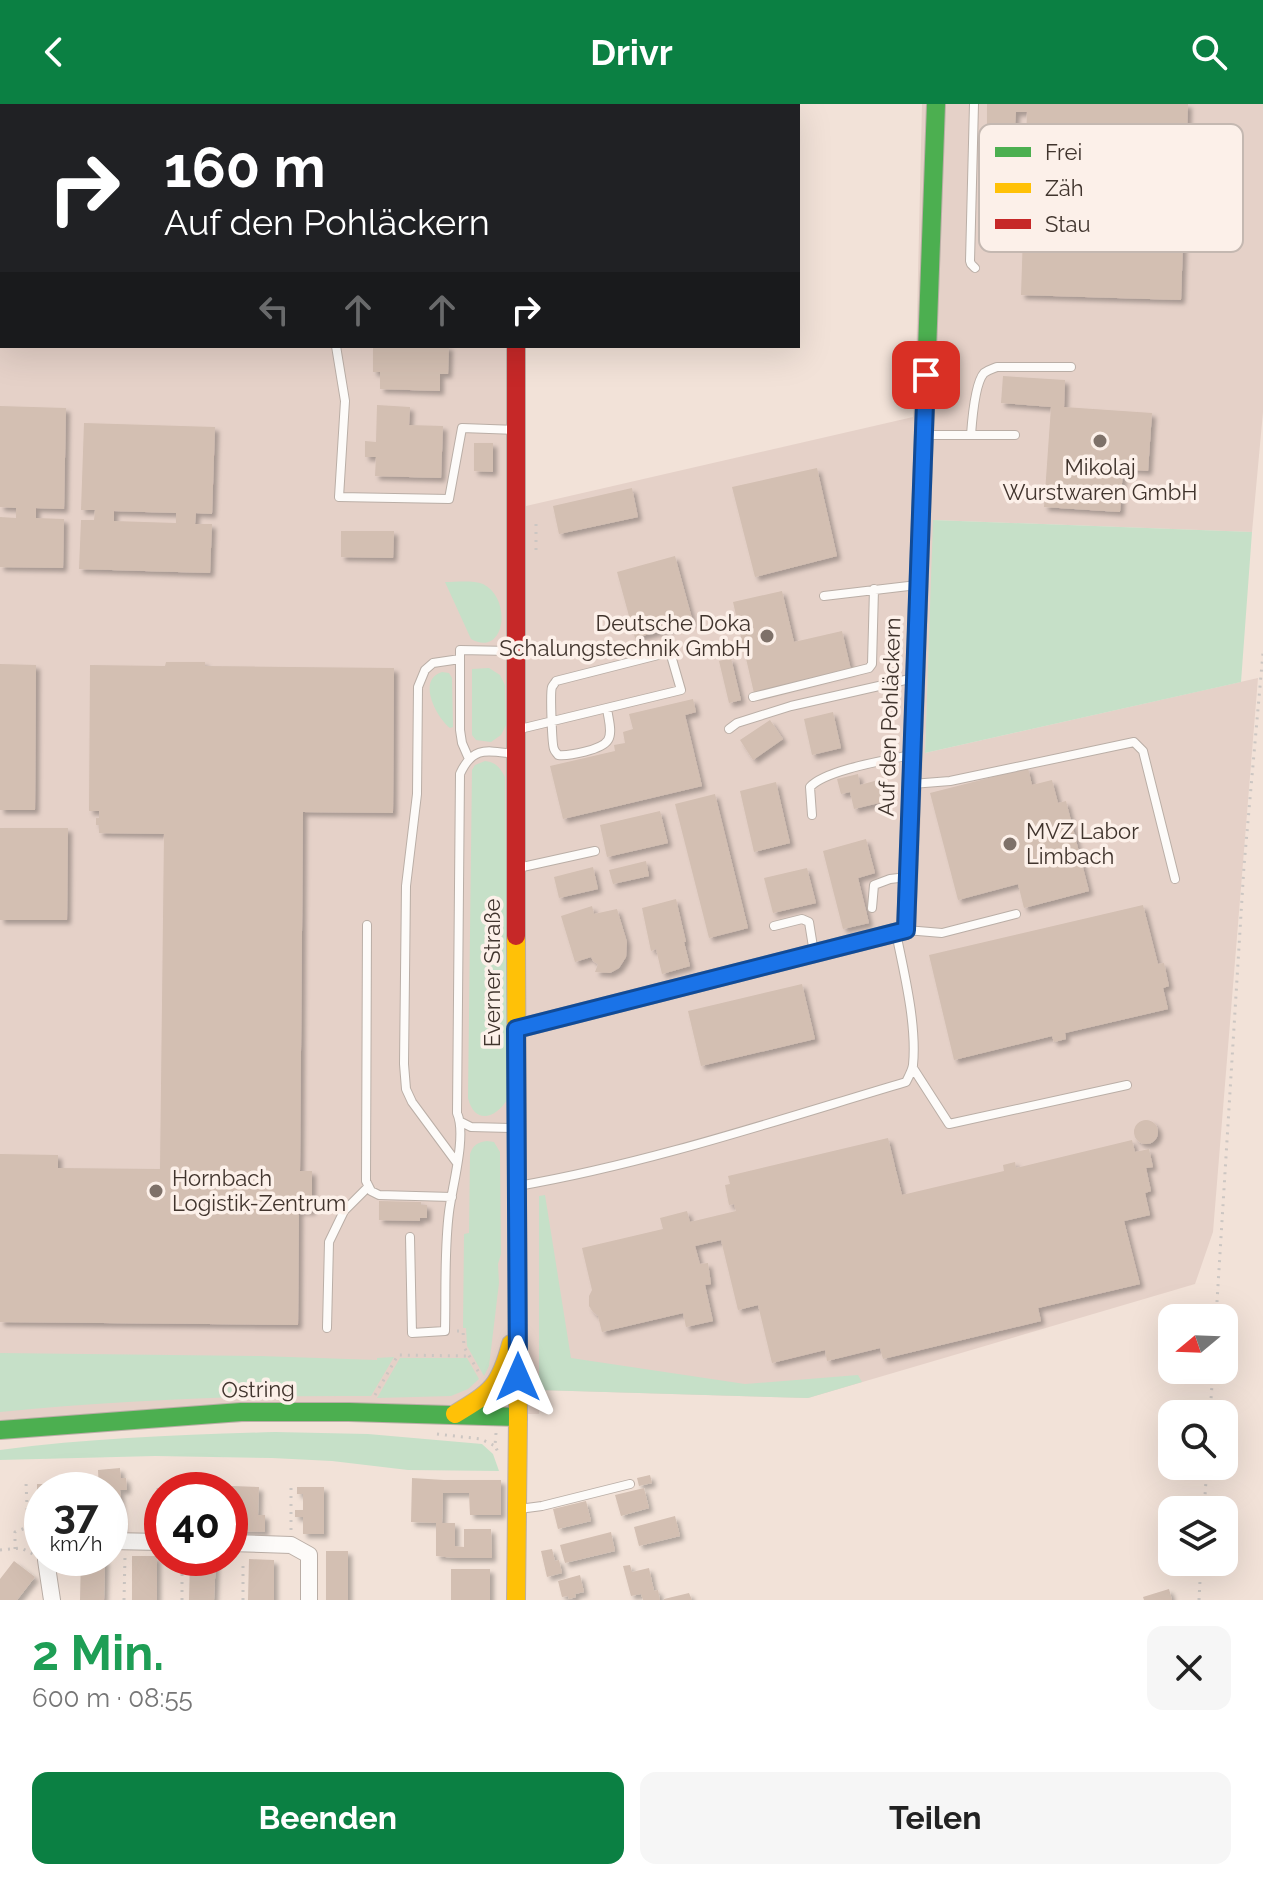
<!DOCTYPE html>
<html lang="de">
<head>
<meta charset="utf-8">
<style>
	:root { --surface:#fff; --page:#f6f6f6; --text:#222; --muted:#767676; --accent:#0b8043 }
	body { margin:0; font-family:Raleway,sans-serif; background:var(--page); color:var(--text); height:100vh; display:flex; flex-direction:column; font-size:30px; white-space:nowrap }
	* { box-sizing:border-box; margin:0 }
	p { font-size:26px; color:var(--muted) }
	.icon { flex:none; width:44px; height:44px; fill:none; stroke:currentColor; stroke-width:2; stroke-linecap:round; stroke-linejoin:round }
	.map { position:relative; height:1496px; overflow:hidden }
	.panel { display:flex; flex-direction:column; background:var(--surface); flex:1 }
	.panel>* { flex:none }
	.banner { position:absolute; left:0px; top:0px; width:800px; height:244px; box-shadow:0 8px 32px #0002; background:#202124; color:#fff; overflow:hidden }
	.needle { width:52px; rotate:251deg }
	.buttons { position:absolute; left:1158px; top:1200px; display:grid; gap:16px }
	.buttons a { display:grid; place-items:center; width:80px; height:80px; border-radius:16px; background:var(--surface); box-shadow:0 8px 32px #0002; font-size:40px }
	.speed { position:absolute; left:24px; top:1368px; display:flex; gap:16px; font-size:40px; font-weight:700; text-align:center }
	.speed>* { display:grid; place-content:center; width:104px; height:104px; border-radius:50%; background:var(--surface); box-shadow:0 8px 32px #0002; line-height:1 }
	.speed small { font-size:20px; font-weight:400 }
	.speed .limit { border:12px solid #d22; background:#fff; color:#111 }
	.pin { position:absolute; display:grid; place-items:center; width:68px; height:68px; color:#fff; margin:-34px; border-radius:16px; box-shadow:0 4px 12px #0006 }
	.me { position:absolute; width:88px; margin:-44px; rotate:0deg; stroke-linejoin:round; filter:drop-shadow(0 0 6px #0008) }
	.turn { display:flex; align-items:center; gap:28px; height:168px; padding:0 32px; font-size:36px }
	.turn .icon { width:104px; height:104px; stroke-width:2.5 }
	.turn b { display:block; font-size:56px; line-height:68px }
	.lanes { display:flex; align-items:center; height:76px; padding:0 32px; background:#0003; justify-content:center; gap:40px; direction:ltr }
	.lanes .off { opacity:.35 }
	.round { display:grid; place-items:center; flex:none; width:84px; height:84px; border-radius:16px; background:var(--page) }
	.head { display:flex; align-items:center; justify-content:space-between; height:136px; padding:0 32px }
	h1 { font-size:48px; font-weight:700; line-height:60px; color:#1e9e55 }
	.cta { display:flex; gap:16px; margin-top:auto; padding:16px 32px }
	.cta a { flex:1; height:92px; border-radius:16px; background:var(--accent); color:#fff; font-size:32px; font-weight:700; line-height:92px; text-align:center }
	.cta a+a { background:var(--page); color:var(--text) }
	header { display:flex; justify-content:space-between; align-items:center; height:104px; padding:0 32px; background:var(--accent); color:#fff; font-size:36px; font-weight:700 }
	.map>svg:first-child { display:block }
	.industrial { fill:#e5d1c8 }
	.green { fill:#c6e0c8 }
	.building { fill:#d3bfb2; fill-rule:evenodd; filter:url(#shadow) }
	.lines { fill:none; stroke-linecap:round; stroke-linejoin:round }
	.lane-casing { stroke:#baaea6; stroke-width:10 }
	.street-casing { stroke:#baaea6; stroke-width:18 }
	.fast-casing { stroke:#baaea6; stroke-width:20 }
	.slow-casing { stroke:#baaea6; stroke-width:20 }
	.jam-casing { stroke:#baaea6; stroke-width:20 }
	.path { stroke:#ccc6c2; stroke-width:3; stroke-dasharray:2 6; stroke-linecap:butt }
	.lane { stroke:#fdfbf9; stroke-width:8 }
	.street { stroke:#fdfbf9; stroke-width:16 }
	.fast { stroke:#4caf50; stroke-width:18 }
	.slow { stroke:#ffc107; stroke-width:18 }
	.jam { stroke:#c62828; stroke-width:18 }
	.route-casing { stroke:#114b97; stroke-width:20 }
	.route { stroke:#1a73e8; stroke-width:14 }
	.poi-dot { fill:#7e7169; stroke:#fcf0e9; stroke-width:3 }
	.labels { text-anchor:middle; stroke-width:7; stroke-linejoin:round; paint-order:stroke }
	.poi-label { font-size:22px; fill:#40342d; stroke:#fcf0e9; text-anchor:start }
	.street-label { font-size:22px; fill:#40342d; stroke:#fcf0e9 }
	.key { fill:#fcf0e9; stroke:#c4b8b1; stroke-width:2 }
	.key-label { font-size:22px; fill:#40342d }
</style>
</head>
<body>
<header><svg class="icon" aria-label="back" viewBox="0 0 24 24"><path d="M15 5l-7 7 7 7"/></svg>Drivr<svg class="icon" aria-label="search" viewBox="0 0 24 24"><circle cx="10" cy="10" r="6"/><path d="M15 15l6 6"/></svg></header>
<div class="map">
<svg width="1263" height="1496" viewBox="0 0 1263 1496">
	<defs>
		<filter id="shadow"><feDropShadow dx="4" dy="4" stdDeviation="2" flood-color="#0004"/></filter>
	</defs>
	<rect width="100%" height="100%" fill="#f2e2d8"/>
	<path class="industrial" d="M0 0H526V2H2V242H525L526 402 913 313 916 256 922 0H1263V308L1252 428 934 416 925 649 1258 574 1213 1128 1195 1180 808 1294 540 1286 539 1310H455L0 1328Z"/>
	<path class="green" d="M933 416 1252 428 1241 578 925 649Z
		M445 478C456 478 473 476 483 480 513 495 505 554 471 535Z
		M489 564 500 571 505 581 506 621 501 631 491 638 476 636 472 631V565Z
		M442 568 449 569 452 574 453 623 450 624C437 614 416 576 442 568Z
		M485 657C496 658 500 664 505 673L508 994C497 1014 475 1022 468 994L472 666 475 661Z
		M487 1037 494 1038 500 1048 501 1150 498 1160 499 1179 489 1262 484 1272 467 1242 466 1224H463L464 1130 469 1129 470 1050C473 1041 478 1038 487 1037Z
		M545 1091 571 1254 745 1280 858 1271 862 1278 808 1294 539 1286V1092Z
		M0 1249 260 1252 377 1256V1254L394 1253 371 1292C247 1291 123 1296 0 1308Z
		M400 1254H467L479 1275 468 1285 451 1292 377 1294Z
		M275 1328 368 1330 482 1340 493 1350 499 1367 408 1366 332 1357 272 1354 155 1352 0 1356V1346C91 1334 183 1331 275 1328Z"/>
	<path class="building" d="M987 0H1188L1181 196 1021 191 1027 8H1016L1015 21 987 20Z
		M373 242H449L448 270H440V287L380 285V268H373Z
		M1003 272 1065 276 1064 303 1152 309 1148 367 1123 365 1120 408 1044 403 1051 303 1001 299Z
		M377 301 410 303 409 321 443 322 441 374 375 372 376 353H365V337L376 338Z
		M0 302 66 304 64 405 36 404V414L64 415 63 464 0 463V413L16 414V404L0 403Z
		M84 319 215 323 212 410 196 409 195 420H212L210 469 79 465 81 416H94L95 406H81ZM114 407 176 409V419L114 417Z
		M474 339H493V368L474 367Z
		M817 364 837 452 755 473 732 383Z
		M632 384 638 413 559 430 553 402Z
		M341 427H394L393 454 341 453Z
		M675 452 693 518 635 534 617 468Z
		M782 487 794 538 842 527 851 566 754 589 733 498Z
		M731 554 741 596 729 599 719 557Z
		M166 558H205V562L394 564 393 709 303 708 300 1067H312V1107H299L298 1221 0 1218V1050L58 1051V1064L160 1065 164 730 99 729V721H96V714H99V707H89L90 561 165 562Z
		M0 560 36 561 35 706H0Z
		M693 595 696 608 685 611 702 682 563 715 550 662 615 647 614 641 625 639 623 628 633 625 629 610Z
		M833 608 841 644 812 651 804 615Z
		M770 616 783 635 753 656 740 636Z
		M1028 664 1032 681 1052 676 1058 699 1066 697 1089 787 1024 804 1018 780 958 796 930 689Z
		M858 670 860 681 878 676 883 698 854 705 850 688 841 690 837 675Z
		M776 678 790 739 754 748 740 687Z
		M715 690 748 824 709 834 675 700Z
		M660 707 668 739 607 753 600 721Z
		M0 724H68L67 816H0Z
		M866 735 875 769 858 774 869 819 843 825 823 747Z
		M646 757 649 772 613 780 609 766Z
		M593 763 598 785 559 794 554 773Z
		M807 764 816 799 773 809 764 774Z
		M676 795 686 838H684L690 862 662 870 656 845 651 847 642 804Z
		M1143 801 1158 860 1164 859 1169 882 1163 884 1168 905 1065 929 1066 935 1054 938 1052 932 954 956 929 851Z
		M592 802 594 810 617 805 627 838 626 853 619 864 610 869 595 868 598 860 593 857 591 853 575 858 561 812Z
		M802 880 815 935 701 962 688 907Z
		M1134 1028a12 12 0 1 1 24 0a12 12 0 1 1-24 0Z
		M888 1034 902 1091 1004 1067 1003 1061 1015 1058 1016 1064 1132 1036 1135 1048 1149 1045 1153 1063 1146 1064 1151 1087 1145 1089 1150 1111 1124 1117 1140 1180 1038 1204 1041 1217 883 1255 880 1244 827 1257 825 1246 772 1259 758 1201 738 1206 721 1136 695 1142 700 1160 708 1159 711 1180 705 1181 713 1217 686 1223 683 1209 602 1228 598 1212 593 1208 589 1202V1192L592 1186 582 1144 663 1125 660 1114 687 1107 690 1118 736 1107 734 1100 729 1101 725 1081 730 1080 728 1072Z
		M379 1097 421 1098V1101H427V1114H420V1117L379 1116Z
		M120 1364 121 1374H126L127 1386H120L123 1427 110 1428V1386H99L98 1366Z
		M650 1371 652 1379 639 1382 637 1374Z
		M412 1374 444 1376H501V1411H470L469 1389H443L442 1419H455V1442L464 1443V1425H491L492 1454H455L436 1452V1419L411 1418Z
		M37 1380H56L57 1386H42V1424H37Z
		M163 1381 192 1382V1386H163Z
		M232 1382 259 1383 258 1411H265V1428L237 1427V1413H230V1405L237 1406V1389H231Z
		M297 1383H324V1430H303V1413H295V1406H303V1390H297Z
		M644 1384 649 1404 621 1412 615 1391Z
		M586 1397 591 1417 558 1425 553 1405Z
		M675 1412 680 1432 639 1442 634 1423Z
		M611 1428 615 1447 565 1459 560 1441Z
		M552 1445 555 1457 559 1456 562 1469 547 1473 541 1447Z
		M326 1447H348V1496H326Z
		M132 1452H157V1496H132Z
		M81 1454H105L104 1496H80Z
		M190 1454H216L214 1496H189Z
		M249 1455 274 1456V1496H248Z
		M14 1457 35 1473 17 1496H0V1475Z
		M630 1461 632 1468 649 1464 654 1487 658 1486 660 1496H643L641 1490 631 1492 623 1462Z
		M451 1465H490V1496H451Z
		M580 1471 584 1488 575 1490 576 1493 569 1495 568 1492 562 1493 558 1477Z
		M1169 1485 1172 1496H1144L1143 1493Z
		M689 1489 692 1496H664V1495Z"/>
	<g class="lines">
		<defs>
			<path id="lane" d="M974 0 970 157 971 160 975 164
				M49 2V0
				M438 2 439 0
				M336 242 345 297 339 393 449 395 462 324 514 326
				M924 331H1015
				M971 331C972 317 975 279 984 269 988 266 992 265 997 263H1071
				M824 492 917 481
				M753 593 869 564 872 560 874 485
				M520 625C574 612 627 599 681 586L670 548 556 577C555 579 553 581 552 583 550 588 552 641 554 645 555 648 557 649 558 651 569 652 602 646 608 636 613 628 608 614 607 604
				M729 625 737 619 791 602 914 574
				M469 655 462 639 460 626V546L514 547
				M912 680 950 677 1134 638 1143 647 1175 775
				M812 711 810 683C825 666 887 656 911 651
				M518 764 595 747
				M872 804 874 781 890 775 907 773
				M367 821 366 1077 371 1087 379 1091 452 1093
				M774 822 802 815 809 818 814 849
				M906 826 942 829 1016 810
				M913 964 949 1020 1127 981
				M461 1018 471 1023 515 1024
				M457 1059 412 998 406 985 404 960 406 782 417 690 418 583 425 566 433 559 460 555
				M518 1082C650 1059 778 1016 906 978 909 972 912 967 913 961 917 921 904 868 896 829
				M410 1133 412 1229 445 1227C446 1188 444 1147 449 1108 452 1083 467 1031 457 1009L460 670C473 641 488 647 514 650
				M327 1224 329 1138 344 1107 368 1083
				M519 1405 542 1402 630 1380"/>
			<path id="street" d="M110 1437 162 1438
				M230 1439 291 1441 309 1451V1496
				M47 1454 46 1456 52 1496"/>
			<path id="fast" d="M924 329 936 0
				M0 1326 241 1308H349L518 1313"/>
			<path id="slow" d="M521 0V2
				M516 832 518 1313 516 1496
				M516 925 906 826 909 753
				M455 1310C492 1288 500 1282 511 1240"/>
			<path id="jam" d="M516 242V832
				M909 753 924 329"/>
		</defs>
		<use href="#lane" class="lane-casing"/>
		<use href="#street" class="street-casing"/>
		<use href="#fast" class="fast-casing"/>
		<use href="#slow" class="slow-casing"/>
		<use href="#jam" class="jam-casing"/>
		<path class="path" d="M536 420V452
			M1216 1214 1244 762 1263 549
			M457 1227H463L464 1243 481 1272
			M375 1291 398 1251 468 1252
			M1210 1310 1213 1266
			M496 1329 495 1342 498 1348
			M437 1330 481 1335 495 1342
			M92 1375 93 1386
			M158 1384 161 1424
			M291 1384V1428
			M1204 1406 1207 1362
			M15 1445V1428L28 1423 26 1379
			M0 1446 21 1444 35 1451
			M124 1496 125 1452
			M182 1496V1454
			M243 1496V1456
			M1199 1496 1201 1458"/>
		<use href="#lane" class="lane"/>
		<use href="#street" class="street"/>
		<use href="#fast" class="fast"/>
		<use href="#slow" class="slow"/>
		<use href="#jam" class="jam"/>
	</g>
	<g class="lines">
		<defs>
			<path id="route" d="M518 1273 516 925 906 826 926 271"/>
		</defs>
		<use href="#route" class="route-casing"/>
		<use href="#route" class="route"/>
	</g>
	<g class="poi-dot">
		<circle cx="1100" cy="337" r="8"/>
		<circle cx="767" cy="532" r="8"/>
		<circle cx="1010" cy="740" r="8"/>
		<circle cx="156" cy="1087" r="8"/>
	</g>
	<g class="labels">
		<g class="poi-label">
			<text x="1100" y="371" text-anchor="middle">Mikolaj<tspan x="1100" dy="25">Wurstwaren GmbH</tspan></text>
			<text x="751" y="527" text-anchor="end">Deutsche Doka<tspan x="751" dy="25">Schalungstechnik GmbH</tspan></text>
			<text x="1026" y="735">MVZ Labor<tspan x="1026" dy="25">Limbach</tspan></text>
			<text x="172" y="1082">Hornbach<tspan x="172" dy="25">Logistik-Zentrum</tspan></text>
		</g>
		<g class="street-label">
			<text transform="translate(889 613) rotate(-88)" y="8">Auf den Pohläckern</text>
			<text transform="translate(492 869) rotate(-90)" y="8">Everner Straße</text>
			<text transform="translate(258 1285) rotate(-1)" y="8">Ostring</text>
		</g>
	</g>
	<rect x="979" y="20" width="264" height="128" rx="12" class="key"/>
	<rect x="995" y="43" width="36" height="10" fill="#4caf50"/>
	<rect x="995" y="79" width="36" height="10" fill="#ffc107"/>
	<rect x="995" y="115" width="36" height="10" fill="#c62828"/>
	<g class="key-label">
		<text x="1045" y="56">Frei</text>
		<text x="1045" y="92">Zäh</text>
		<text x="1045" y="128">Stau</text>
	</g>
</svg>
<div class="buttons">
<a><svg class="needle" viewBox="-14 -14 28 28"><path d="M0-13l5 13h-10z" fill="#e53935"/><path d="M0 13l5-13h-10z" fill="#767676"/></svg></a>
<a><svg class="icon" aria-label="search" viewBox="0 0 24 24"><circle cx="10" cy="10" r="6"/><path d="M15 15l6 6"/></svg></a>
<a><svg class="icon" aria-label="layers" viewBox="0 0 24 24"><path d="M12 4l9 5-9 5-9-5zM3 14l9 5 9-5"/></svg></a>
</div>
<div class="speed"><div>37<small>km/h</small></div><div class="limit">40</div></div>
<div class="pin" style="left:926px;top:271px;background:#d93025"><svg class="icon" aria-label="arrive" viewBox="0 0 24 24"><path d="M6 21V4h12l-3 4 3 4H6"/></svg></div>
<svg class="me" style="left:518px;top:1273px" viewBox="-20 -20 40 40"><path d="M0-17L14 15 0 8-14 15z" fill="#1a73e8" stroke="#fff" stroke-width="4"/></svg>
<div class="banner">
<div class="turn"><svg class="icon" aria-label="right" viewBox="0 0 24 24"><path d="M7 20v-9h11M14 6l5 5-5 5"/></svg><div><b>160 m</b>Auf den Pohläckern</div></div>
<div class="lanes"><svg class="icon off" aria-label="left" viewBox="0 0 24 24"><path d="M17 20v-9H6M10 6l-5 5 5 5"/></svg><svg class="icon off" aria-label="ahead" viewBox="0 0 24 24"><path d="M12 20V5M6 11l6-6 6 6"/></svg><svg class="icon off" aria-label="ahead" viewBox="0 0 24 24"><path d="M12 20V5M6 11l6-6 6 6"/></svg><svg class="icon" aria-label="right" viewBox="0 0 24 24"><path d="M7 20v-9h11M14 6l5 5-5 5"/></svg></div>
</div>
</div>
<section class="panel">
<div class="head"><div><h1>2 Min.</h1><p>600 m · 08:55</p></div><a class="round"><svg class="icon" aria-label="close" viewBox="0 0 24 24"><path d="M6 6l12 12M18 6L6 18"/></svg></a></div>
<div class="cta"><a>Beenden</a><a>Teilen</a></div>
</section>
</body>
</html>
